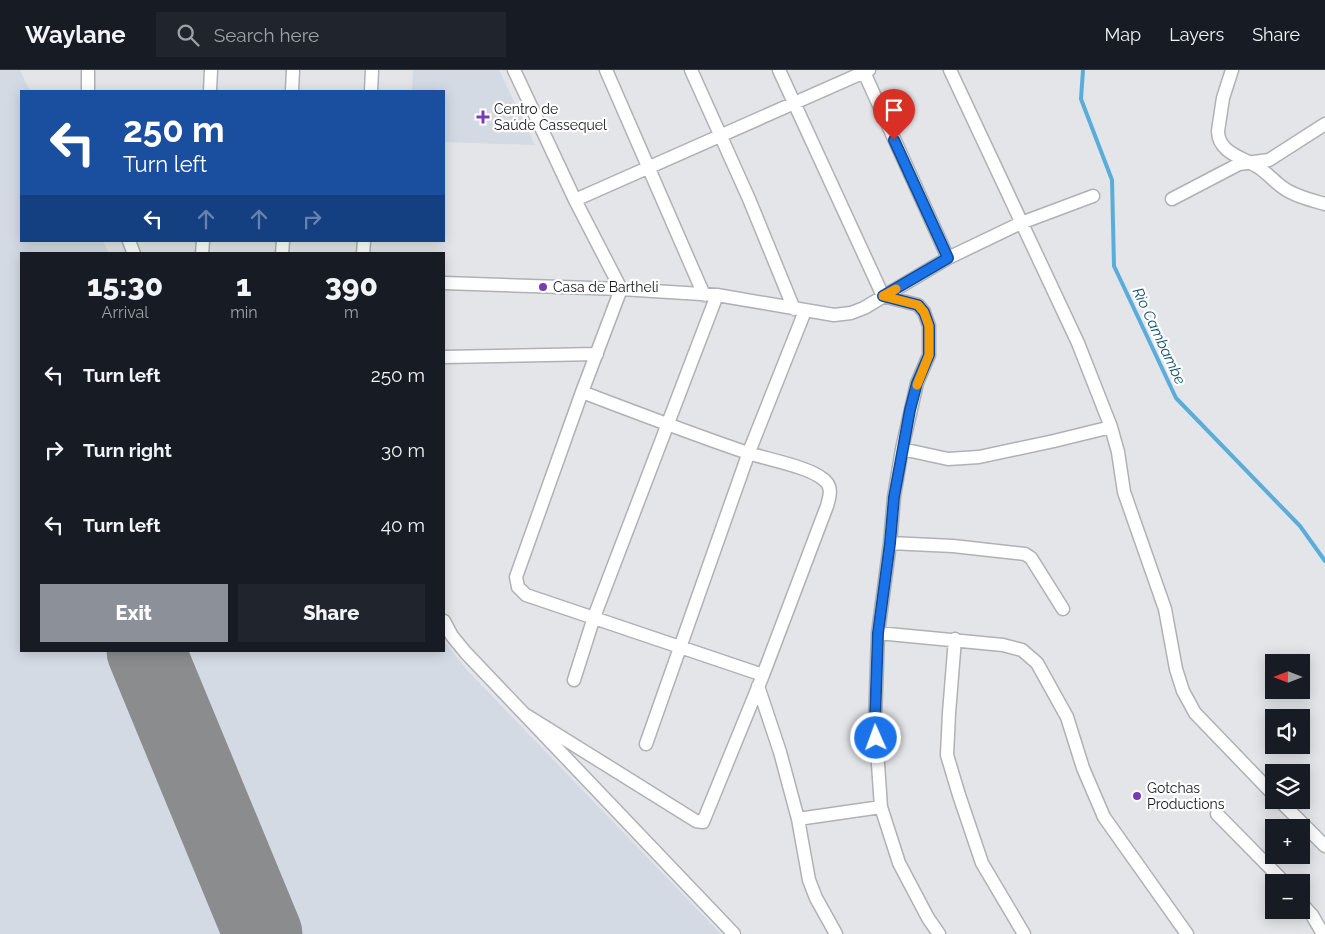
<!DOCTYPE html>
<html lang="en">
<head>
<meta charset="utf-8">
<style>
	:root { --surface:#171b24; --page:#20242c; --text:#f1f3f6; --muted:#9ea1a6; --line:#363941; --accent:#8c9099 }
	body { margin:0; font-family:Raleway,sans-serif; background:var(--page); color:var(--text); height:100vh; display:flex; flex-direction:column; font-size:19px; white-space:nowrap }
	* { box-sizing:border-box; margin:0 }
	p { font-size:16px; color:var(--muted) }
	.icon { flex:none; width:28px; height:28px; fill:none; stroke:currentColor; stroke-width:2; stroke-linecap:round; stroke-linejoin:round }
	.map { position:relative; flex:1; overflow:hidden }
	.drawer { position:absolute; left:20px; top:182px; width:425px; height:400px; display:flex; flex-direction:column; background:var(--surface); border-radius:0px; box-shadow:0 2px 12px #0003 }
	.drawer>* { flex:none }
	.top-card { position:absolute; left:20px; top:20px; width:425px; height:152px; border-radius:0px; box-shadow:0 2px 12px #0003; background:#1a4fa0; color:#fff; overflow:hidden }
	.needle { width:32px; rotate:270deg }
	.controls { position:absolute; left:1265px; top:584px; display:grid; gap:10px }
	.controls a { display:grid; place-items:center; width:45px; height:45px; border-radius:0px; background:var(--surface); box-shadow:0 2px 12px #0003; font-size:25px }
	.pin { position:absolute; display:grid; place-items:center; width:42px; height:42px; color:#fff; margin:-51px -21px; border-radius:50% 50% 50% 0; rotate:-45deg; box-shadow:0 0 5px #0007 }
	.pin .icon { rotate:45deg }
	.me { position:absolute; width:55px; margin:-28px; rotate:358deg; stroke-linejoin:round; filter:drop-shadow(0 0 4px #0008) }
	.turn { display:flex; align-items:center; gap:18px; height:105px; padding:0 20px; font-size:22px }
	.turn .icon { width:65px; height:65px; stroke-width:2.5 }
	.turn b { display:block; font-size:35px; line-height:42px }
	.lanes { display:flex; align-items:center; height:48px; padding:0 20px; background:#0003; justify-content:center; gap:25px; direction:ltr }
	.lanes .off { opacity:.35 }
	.eta { display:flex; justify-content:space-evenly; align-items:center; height:85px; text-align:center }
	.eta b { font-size:30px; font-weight:800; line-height:35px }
	.cta { display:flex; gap:10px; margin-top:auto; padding:10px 20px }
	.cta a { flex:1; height:58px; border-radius:0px; background:var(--accent); color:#fff; font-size:20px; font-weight:800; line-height:58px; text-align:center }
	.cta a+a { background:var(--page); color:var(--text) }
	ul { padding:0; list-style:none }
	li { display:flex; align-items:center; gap:15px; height:75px; padding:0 20px }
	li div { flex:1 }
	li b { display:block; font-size:19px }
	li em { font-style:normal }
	header { display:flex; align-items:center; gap:30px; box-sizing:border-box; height:70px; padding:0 25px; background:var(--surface); border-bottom:1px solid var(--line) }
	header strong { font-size:24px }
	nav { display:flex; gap:28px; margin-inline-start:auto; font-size:18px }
	.search { width:350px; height:45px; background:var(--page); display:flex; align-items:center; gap:12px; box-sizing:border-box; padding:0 18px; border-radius:0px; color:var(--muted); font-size:19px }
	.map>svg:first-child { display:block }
	.built { fill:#d4dae4 }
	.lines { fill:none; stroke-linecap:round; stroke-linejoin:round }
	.stream { stroke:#5aaddb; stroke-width:4 }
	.runway { stroke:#8b8c8e; stroke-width:79 }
	.minor-casing { stroke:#b0b1b5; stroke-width:15 }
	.minor { stroke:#fff; stroke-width:12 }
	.route-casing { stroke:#114b97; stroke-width:12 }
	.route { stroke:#1a73e8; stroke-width:9 }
	.slow { stroke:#f59e0b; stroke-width:9 }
	.poi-dot { fill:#783cb2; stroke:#fff; stroke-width:2 }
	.labels { text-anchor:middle; stroke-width:4.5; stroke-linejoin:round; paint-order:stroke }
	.poi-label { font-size:14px; fill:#1a1a1b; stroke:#fff; text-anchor:start }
	.water-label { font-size:15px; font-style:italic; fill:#105272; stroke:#fff }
</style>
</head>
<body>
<header>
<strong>Waylane</strong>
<div class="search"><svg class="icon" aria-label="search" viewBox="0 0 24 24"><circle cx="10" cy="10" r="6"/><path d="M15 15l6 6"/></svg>Search here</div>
<nav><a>Map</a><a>Layers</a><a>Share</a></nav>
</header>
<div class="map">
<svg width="1325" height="864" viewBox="0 0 1325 864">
	<rect width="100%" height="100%" fill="#e3e5e8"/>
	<path class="built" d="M0 0H20L30 21H21V171H103L109 184H21V581H444V571L467 600 721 864H0Z
		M413 0H499L535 75 444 72V21H412Z"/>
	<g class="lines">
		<path class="stream" d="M1083 0 1081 29 1112 110 1114 196 1176 328 1300 456 1325 491"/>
		<path class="runway" d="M146 581 263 864"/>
		<defs>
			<path id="minor" d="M88 0V21
				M514 0 575 130 621 219 582 322 516 507 518 517 526 525 763 605
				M606 0 704 225
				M691 0 749 129 794 239
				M779 0 883 226 918 235 924 242 929 256V285L917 313 902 379 894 427 890 473 878 563 875 651 881 737 899 793 928 848 939 864
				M863 0 948 188
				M950 0 1078 273 1111 357 1118 382 1124 422 1165 539 1176 599 1183 621 1195 643 1274 725
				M1232 0 1223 28 1218 61C1218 83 1244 88 1258 97 1267 103 1274 111 1282 117 1294 126 1311 130 1325 134
				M210 21 211 0
				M292 21 293 0
				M371 21 372 0
				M1172 129 1239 94 1269 90 1325 54
				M575 130 869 0
				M129 171 134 184
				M202 184 203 171
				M282 184 283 171
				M363 184 364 171
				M444 213 621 219 717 225 834 245 851 243 864 238 948 188 1021 153 1093 126
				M444 287 597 284
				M902 379 948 389 979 387 1054 371 1111 357
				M890 473 953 476 1025 484 1031 488 1063 539
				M444 551 452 566 466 583 734 864
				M878 563 1003 575 1022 580 1037 593 1067 647 1083 698 1104 747 1187 864
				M955 569 949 643 947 685 959 725 982 793 1024 864
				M574 610 594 547 717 225
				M758 616 780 682 798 749 809 810 816 828 836 864
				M526 645 696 751 703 752 763 605 827 436C830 426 833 416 823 409 809 397 767 389 748 383 692 364 637 343 582 322
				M646 674 749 382 805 241
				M1279 730 1325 776
				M1217 744 1284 812
				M798 749 881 737
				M1301 833 1312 845 1323 864"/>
		</defs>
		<use href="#minor" class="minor-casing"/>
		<use href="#minor" class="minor"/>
	</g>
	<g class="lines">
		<defs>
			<path id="route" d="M876 668 875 651 878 563 890 473 894 427 910 340 917 313 929 285V256L924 242 918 235 883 226 948 188 894 70"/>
		</defs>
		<use href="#route" class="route-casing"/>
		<use href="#route" class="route"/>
		<path class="slow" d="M896 219 883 226 918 235 924 242 929 256V285L917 315"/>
	</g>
	<g class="poi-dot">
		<path d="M480.5 39.5h5v5h5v5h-5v5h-5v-5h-5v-5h5z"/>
		<circle cx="543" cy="217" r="5"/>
		<circle cx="1137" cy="726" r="5"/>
	</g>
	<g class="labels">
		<g class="poi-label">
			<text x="494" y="44">Centro de<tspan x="494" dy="16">Saúde Cassequel</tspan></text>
			<text x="553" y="222">Casa de Bartheli</text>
			<text x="1147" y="723">Gotchas<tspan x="1147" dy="16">Productions</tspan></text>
		</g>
		<g class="water-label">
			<text transform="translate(1159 266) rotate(65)" y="5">Rio Cambambe</text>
		</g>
	</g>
</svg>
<div class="controls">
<a><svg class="needle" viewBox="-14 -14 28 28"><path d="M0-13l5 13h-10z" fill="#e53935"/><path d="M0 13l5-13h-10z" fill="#9ea1a6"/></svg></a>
<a><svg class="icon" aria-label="sound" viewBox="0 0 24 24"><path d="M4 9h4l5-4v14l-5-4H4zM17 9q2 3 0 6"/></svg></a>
<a><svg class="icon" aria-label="layers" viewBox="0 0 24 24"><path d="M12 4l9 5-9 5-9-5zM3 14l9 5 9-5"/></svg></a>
<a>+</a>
<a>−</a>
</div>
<div class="pin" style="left:894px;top:70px;background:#d93025"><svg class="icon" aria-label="arrive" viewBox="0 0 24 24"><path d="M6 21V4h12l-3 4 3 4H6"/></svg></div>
<svg class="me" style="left:876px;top:668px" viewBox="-20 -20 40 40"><circle r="17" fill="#1a73e8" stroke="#fff" stroke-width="3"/><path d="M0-11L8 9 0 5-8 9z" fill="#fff"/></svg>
<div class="top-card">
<div class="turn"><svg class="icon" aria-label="left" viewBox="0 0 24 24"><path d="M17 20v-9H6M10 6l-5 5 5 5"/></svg><div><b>250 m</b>Turn left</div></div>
<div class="lanes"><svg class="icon" aria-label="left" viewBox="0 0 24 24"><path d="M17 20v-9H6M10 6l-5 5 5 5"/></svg><svg class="icon off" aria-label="ahead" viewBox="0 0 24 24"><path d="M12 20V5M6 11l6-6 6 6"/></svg><svg class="icon off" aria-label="ahead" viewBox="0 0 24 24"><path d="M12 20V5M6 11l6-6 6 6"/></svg><svg class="icon off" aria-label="right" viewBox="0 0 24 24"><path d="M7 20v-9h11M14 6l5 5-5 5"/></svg></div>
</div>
<section class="drawer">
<div class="eta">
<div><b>15:30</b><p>Arrival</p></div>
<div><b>1</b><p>min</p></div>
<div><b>390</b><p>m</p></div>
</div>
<ul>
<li><svg class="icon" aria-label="left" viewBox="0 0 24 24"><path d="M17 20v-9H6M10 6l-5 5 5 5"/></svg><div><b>Turn left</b></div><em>250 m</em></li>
<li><svg class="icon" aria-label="right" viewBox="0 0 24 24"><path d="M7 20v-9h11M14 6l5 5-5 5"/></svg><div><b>Turn right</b></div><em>30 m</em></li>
<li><svg class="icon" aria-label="left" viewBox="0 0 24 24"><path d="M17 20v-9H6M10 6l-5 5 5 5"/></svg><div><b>Turn left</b></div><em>40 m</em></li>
</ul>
<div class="cta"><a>Exit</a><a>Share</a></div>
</section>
</div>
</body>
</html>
